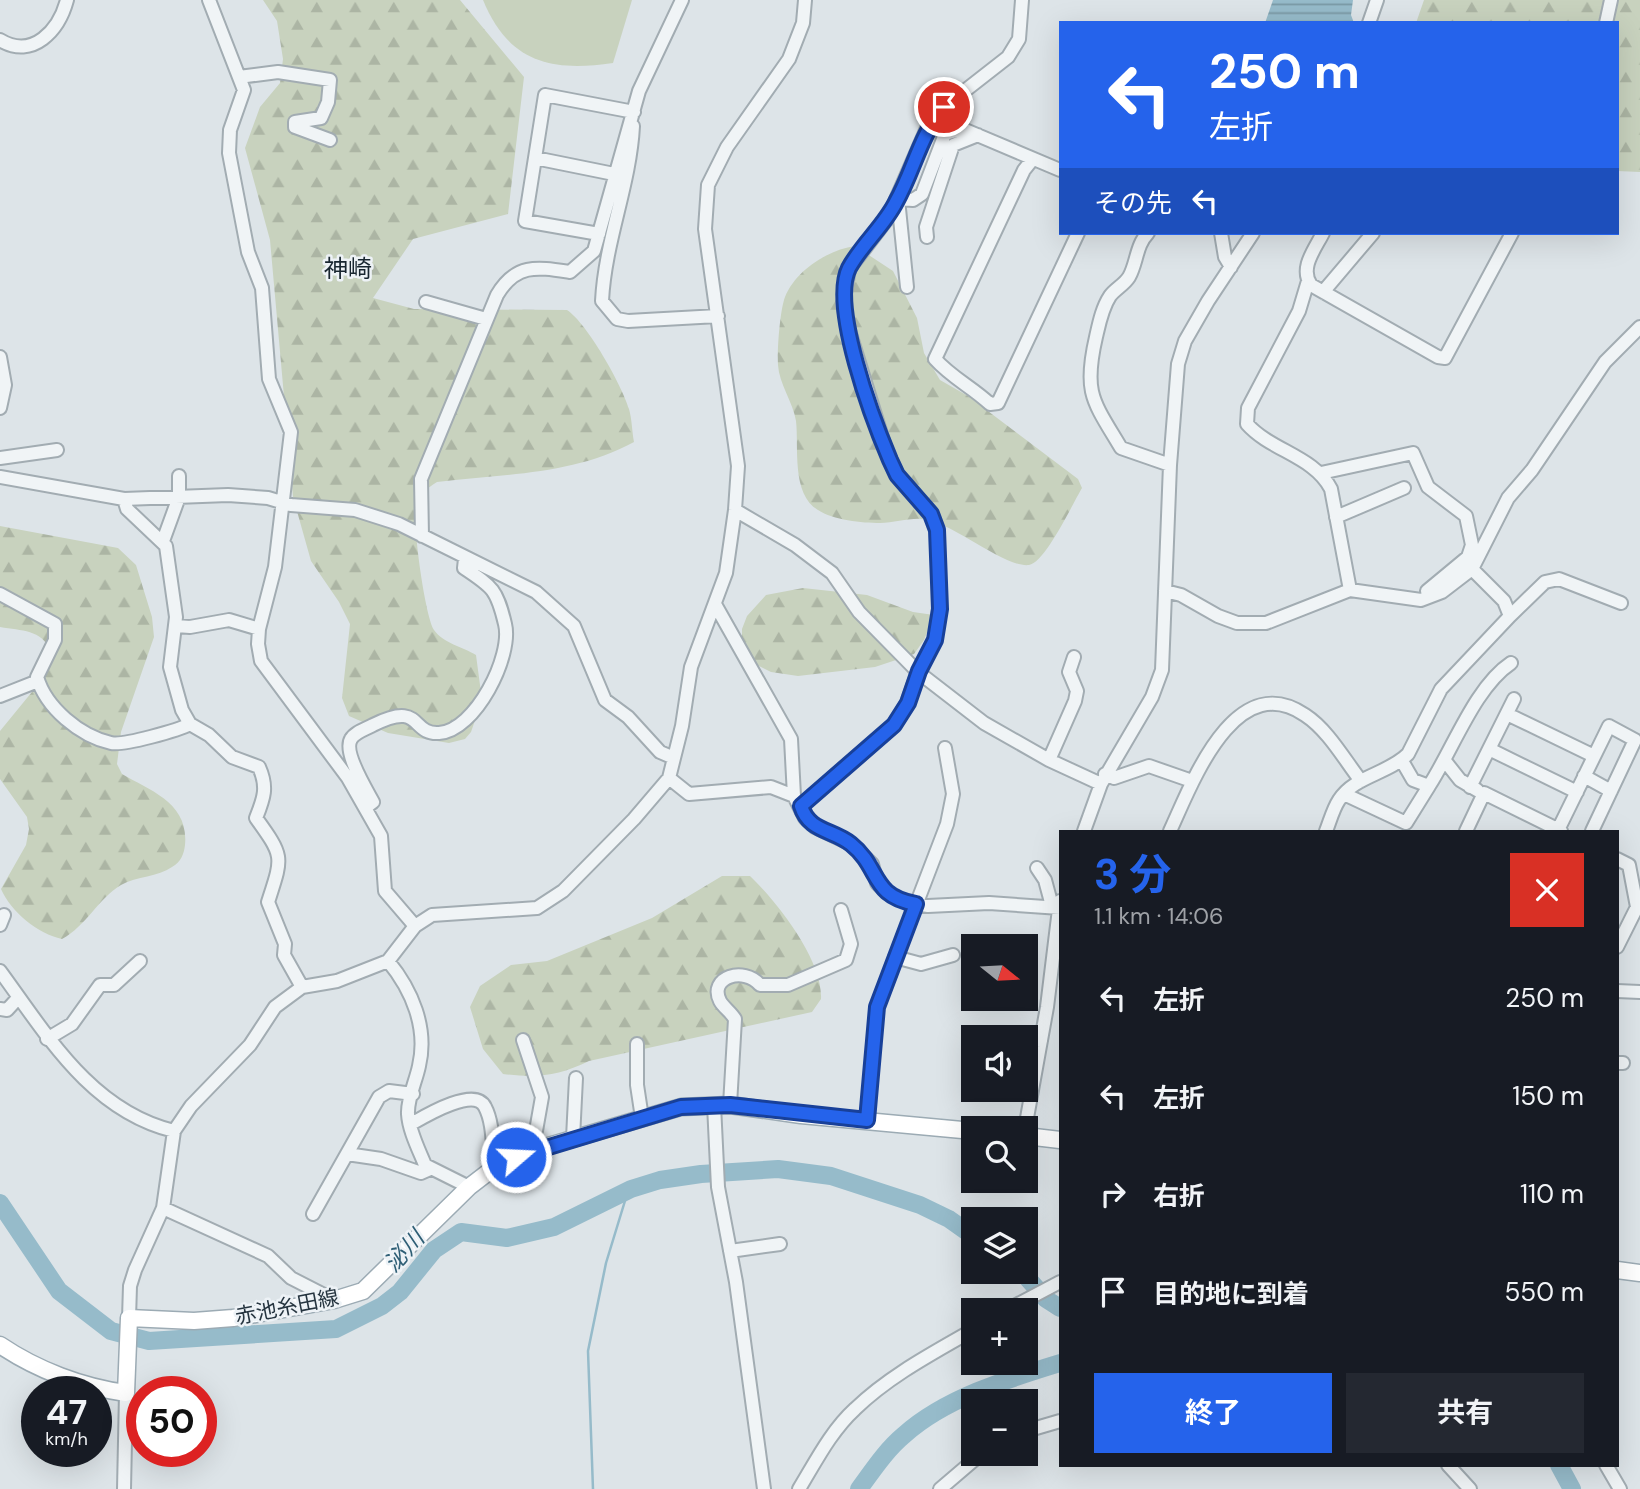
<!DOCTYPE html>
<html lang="ja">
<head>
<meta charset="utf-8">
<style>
	:root { --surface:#171b24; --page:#242831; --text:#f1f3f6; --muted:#9ea1a6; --accent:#2563eb }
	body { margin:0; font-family:"DM Sans","Noto Sans JP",sans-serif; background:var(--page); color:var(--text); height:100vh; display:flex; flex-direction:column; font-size:26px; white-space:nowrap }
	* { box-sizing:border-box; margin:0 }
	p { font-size:23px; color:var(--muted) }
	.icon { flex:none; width:38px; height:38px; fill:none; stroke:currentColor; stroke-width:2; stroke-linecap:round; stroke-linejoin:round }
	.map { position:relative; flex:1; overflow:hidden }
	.details { position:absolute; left:1059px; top:830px; width:560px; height:637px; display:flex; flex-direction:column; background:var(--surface); border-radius:0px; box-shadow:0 7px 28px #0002 }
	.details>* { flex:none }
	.hud { position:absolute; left:1059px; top:21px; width:560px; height:214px; border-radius:0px; box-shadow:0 7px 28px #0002; background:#2563eb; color:#fff; overflow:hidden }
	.needle { width:46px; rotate:108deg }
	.tools { position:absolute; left:961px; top:934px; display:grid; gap:14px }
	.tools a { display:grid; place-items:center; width:77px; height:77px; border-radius:0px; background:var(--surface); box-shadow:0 7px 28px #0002; font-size:35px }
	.speed { position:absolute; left:21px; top:1376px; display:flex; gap:14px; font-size:35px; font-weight:700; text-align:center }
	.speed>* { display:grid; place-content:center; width:91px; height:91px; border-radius:50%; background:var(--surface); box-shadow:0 7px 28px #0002; line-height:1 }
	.speed small { font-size:18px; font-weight:400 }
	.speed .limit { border:10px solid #d22; background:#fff; color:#111 }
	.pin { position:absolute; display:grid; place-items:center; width:60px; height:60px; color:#fff; margin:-30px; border:4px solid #fff; border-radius:50%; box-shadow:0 2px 7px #0007 }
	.me { position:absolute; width:77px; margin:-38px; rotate:71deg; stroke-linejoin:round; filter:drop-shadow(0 0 5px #0008) }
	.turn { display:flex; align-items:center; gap:24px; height:147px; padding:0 35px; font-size:32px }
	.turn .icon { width:91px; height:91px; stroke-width:2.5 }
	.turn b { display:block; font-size:49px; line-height:60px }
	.then { display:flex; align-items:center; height:66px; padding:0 35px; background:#0003; gap:14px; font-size:26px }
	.round { display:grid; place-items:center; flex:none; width:74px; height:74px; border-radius:0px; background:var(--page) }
	.head { display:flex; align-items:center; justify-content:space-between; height:119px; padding:0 35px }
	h1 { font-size:42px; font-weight:700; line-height:52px; color:var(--accent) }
	.cta { display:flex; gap:14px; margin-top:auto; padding:14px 35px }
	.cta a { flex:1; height:80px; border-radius:0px; background:var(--accent); color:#fff; font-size:28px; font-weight:700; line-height:80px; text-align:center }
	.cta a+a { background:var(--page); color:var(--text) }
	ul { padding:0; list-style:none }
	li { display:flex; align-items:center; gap:21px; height:98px; padding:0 35px }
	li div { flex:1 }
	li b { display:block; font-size:26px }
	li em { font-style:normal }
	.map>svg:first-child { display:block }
	.forest { fill:url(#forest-firs) }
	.garden { fill:#c8d2be }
	.water { fill:url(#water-rules) }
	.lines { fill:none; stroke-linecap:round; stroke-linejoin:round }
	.stream { stroke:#96bbca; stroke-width:2.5 }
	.river { stroke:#96bbca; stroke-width:18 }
	.minor-casing { stroke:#a2acb2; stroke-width:16 }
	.major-casing { stroke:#9cabb4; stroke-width:19 }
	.minor { stroke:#f0f4f6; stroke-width:12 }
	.major { stroke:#fff; stroke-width:16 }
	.route-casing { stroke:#184099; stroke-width:18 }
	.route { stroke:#2563eb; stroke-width:12 }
	.labels { text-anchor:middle; stroke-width:5; stroke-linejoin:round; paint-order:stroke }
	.street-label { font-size:21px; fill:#263540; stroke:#edf2f6 }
	.water-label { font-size:23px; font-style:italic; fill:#2e5e75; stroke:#edf2f6 }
	.quarter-label { font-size:24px; fill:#182630; stroke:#edf2f6 }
</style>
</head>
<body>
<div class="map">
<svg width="1640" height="1489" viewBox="0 0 1640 1489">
	<defs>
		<pattern id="forest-firs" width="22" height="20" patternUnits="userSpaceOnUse" patternTransform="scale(1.75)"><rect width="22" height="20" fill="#c8d2be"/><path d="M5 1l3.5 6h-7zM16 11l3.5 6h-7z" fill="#acb5a4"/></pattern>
		<pattern id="water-rules" width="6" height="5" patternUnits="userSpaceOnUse" patternTransform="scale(1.75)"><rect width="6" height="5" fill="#96bbca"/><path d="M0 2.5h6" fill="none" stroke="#7a99a5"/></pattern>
	</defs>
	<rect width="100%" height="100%" fill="#dde4e8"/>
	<path class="forest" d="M263 0H460L524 77 508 214 413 239 373 298 414 309 567 310C587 323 622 385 629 409 632 419 632 432 634 442 574 475 503 474 437 482 426 489 420 493 416 506 412 522 425 616 434 630 443 643 463 647 476 655L482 700 471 732 465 739 449 743 388 733 349 716 342 698 350 624 339 602 311 561 293 497 270 240 245 148 260 107 280 83 283 59 277 21Z
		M1424 0H1640V172L1617 171V23H1416Z
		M855 246 893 271 917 318 924 353 940 380 968 396 1078 479 1082 488C1073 503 1045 563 1029 565 1004 568 953 522 922 519 909 518 894 523 880 523 862 523 833 520 818 510 791 494 799 447 796 421 793 402 779 384 778 365 777 350 780 310 785 297 796 270 828 250 855 246Z
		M0 526 118 548 136 565 152 617 154 637 121 732 117 764 122 774C151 791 189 803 185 845 184 854 181 862 172 867 158 877 137 876 121 885 98 899 86 926 62 939 38 934 11 912 1 889L26 845 29 829 27 817 0 779V731L36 687 51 651C41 629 22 631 0 627Z
		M803 588 867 595 913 612 934 615 924 640 914 654 875 667 798 676 771 672 753 663 742 646V629L747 616 766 595Z
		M722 876H750C777 902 823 960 821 999L812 1012 589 1061C558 1076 538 1078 503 1074L483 1049 470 1007 480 986 511 965 547 961 652 918Z"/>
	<path class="garden" d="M483 0H632L613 63C551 72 509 63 483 0Z"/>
	<path class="water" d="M1273 0H1353L1351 15 1354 23H1265Z"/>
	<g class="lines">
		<path class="stream" d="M593 1489 588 1351 606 1263 628 1191"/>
		<path class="river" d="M0 1203 59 1291 111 1331 149 1341 336 1329 382 1306 400 1292 434 1250 461 1232 507 1238 554 1227 631 1189 660 1180 701 1174 778 1169 831 1176 920 1205 949 1219 973 1236
			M1022 1272 1046 1299 1060 1308
			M1559 1465 1572 1489
			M859 1489C873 1470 886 1450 904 1435 945 1398 1008 1379 1060 1363"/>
		<defs>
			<path id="minor" d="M209 0 244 90 230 130 229 153 248 252 262 288 269 379 291 432 275 567 259 629 258 644 261 661 348 778 381 836 385 891 415 926
				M1369 23 1377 0
				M1606 23 1611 0
				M0 40C33 60 59 30 67 0
				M239 77 278 72 330 80 328 102 321 118 295 122V127L330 140
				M633 126C630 185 605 241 602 301L617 319 628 321 718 316
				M535 158 614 174
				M1032 160 1024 170 935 359C952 378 972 387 990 404L998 403 1078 233
				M898 199 913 200 922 194 945 134 963 129 1060 170
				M898 199 907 287
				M1148 233C1136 245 1137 263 1129 277 1124 285 1115 289 1110 296 1102 308 1099 324 1096 337 1083 393 1093 401 1121 448L1170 465
				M1221 233 1225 257 1231 267
				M1323 233C1315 249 1299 268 1311 285L1438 357 1445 358 1512 233
				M599 234 525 221 545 95 634 112
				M927 237 926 227 953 145 978 135
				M1308 281 1299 311 1248 408 1247 424C1271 451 1314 456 1331 489L1350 590
				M1323 292 1373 233
				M426 302 486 319
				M0 357 5 385 0 408
				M0 458 57 450
				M1321 473 1413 453 1428 487 1466 516 1472 545 1468 557 1427 591
				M0 477 124 499 228 495 268 498 291 505 355 510 399 524 536 592 574 626 605 700 628 717 660 752 674 758
				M124 499 127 509 166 546 176 617 170 667 182 710 190 724 209 735 232 757 259 767C268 787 264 798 256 818 284 857 283 856 268 902L285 944 284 955 302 987
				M735 510 795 545 832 573 859 612 918 672 984 723 1049 760 1101 784
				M1336 517 1404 488
				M422 536 421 479 497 295C516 263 537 267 570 272L594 251 639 91 682 0
				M163 541 179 497V476
				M1165 591 1181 595 1218 616 1237 623H1266L1350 590 1421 600 1442 592 1472 569 1508 498 1532 470 1605 362 1640 327
				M0 594 55 624V640L37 677C46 708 80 736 111 743 123 746 179 730 190 724
				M716 606 791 739 794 796 805 818 815 827 851 844 872 864 877 883 887 893 908 903 928 906 989 903 1060 908
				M1510 616 1545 582 1559 579 1621 603
				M176 626 190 627 229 620 259 629
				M0 696 38 681
				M1507 714 1594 756
				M1489 749 1577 792
				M1049 760 1075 701 1077 691 1069 672 1074 657
				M1402 761 1413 780 1429 786C1453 749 1475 687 1511 663
				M1445 761 1460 780 1477 790
				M1105 774 1114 778 1149 766 1192 781
				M1584 776 1611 791
				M669 778 689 794 771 787 794 796
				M1470 787 1514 699
				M1344 794 1406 823 1429 786
				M801 806 894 725 907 703 918 672 935 640 940 609 937 530 931 514 897 475 886 450 848 327 843 305 849 269 888 218 928 126 944 107 1008 57 1019 39 1022 0
				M365 808 373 802C366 789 343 752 351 739 355 732 366 729 373 725 423 700 410 735 439 733 475 731 513 656 505 624 497 590 493 587 464 568L465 559
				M1558 830 1609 726 1635 740 1592 831
				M1084 831 1101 784 1152 697 1162 670 1170 465 1178 364 1185 341 1208 301 1253 233
				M1170 831C1191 786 1234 667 1305 715 1328 730 1344 759 1361 781
				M1326 831C1330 821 1333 809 1339 800 1354 776 1388 774 1408 754L1441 689 1510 616 1504 601 1472 569
				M1466 831 1484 793 1561 831
				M1617 859 1629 865 1637 907 1617 947
				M1037 868 1045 880 1052 906
				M0 925 4 915
				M895 957 921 964 953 955
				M388 961C412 990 428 1028 419 1066 416 1081 407 1099 408 1114 409 1131 419 1150 425 1165L469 1187
				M0 971C47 1035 91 1111 174 1131
				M1617 991 1640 992
				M0 1009 7 1010 18 998
				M47 1039 72 1024 100 985H114L140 961
				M523 1040 542 1097 534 1142 536 1149
				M1026 1040 1041 1041
				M969 1042 973 1043
				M637 1044V1085L642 1118
				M1617 1063H1623
				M714 1105 718 1187 736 1282 764 1489
				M730 1105 735 1019C731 1012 723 1007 720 1001 708 977 744 966 760 985H788L846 960 851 944 841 910
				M867 1120 877 1007 947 824 953 794 945 748
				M411 1124C425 1116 475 1086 485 1107 494 1124 492 1148 495 1167
				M1025 1129 1047 1007 1060 901
				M573 1138 576 1078
				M347 1154 381 1159 421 1173 430 1169
				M163 1208 268 1256 291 1278 334 1300
				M313 1214 379 1097 389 1091 413 1094
				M730 1251 780 1244
				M1005 1311 1060 1282
				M129 1318 130 1286 135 1270 163 1208 174 1131 191 1106 250 1045 275 1007 302 987 337 981 388 961 415 926 432 915 537 908 563 891 634 819 669 778 682 726 691 667 726 573 735 510 738 466 705 229 708 185 727 147 789 59 803 23 805 0
				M1026 1431 1060 1421
				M1448 1465 1470 1489
				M1606 1465 1620 1489
				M124 1489 126 1393
				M799 1489C816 1461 831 1431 855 1409 889 1376 933 1353 973 1330
				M940 1489 981 1454"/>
			<path id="major" d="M1026 1136 1060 1140
				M1617 1270 1640 1273
				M0 1345C37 1370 82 1387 126 1393L129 1318 194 1321 233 1318 334 1300 363 1291 469 1187 495 1167 538 1149 681 1107 730 1105 801 1115 973 1131"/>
		</defs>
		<use href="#minor" class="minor-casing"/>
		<use href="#major" class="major-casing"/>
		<use href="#minor" class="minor"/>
		<use href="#major" class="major"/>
	</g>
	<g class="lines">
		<defs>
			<path id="route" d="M516 1157 681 1107 730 1105 867 1120 877 1007 916 904C870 896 881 868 851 844 832 829 809 832 801 806L894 725 908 703 919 671 935 640 940 609 937 530 931 514 897 475 890 460C873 420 830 306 849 268 862 244 884 226 896 202 914 170 920 135 944 107"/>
		</defs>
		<use href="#route" class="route-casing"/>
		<use href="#route" class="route"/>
	</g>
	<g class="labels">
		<g class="street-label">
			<text transform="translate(287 1307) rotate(-11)" y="7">赤池糸田線</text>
		</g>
		<g class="water-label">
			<text transform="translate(404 1251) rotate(-48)" y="8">泌川</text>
		</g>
		<g class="quarter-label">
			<text x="348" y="277">神崎</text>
		</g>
	</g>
</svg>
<div class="tools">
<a><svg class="needle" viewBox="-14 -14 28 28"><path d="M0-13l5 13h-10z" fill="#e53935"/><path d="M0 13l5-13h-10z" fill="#9ea1a6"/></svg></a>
<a><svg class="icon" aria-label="sound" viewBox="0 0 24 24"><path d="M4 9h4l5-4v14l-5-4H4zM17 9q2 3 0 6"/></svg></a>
<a><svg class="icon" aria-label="search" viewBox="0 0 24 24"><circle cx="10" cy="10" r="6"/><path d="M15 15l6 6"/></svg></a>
<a><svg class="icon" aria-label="layers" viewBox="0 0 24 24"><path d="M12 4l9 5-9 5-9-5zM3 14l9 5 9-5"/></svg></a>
<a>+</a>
<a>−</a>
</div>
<div class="speed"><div>47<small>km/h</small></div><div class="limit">50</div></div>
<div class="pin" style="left:944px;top:107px;background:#d93025"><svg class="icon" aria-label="arrive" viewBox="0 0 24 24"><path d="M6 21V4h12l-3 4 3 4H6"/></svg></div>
<svg class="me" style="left:516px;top:1157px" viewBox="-20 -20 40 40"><circle r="17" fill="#2563eb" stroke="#fff" stroke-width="3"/><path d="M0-11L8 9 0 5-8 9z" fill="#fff"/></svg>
<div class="hud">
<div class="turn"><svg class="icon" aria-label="left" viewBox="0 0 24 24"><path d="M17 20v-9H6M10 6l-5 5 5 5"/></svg><div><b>250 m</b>左折</div></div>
<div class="then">その先<svg class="icon" aria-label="left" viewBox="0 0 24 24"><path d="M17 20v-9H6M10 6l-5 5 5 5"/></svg></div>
</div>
<section class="details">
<div class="head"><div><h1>3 分</h1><p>1.1 km · 14:06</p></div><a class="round" style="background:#d93025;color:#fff"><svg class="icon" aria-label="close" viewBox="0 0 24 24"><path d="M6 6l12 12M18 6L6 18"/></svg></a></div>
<ul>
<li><svg class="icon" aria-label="left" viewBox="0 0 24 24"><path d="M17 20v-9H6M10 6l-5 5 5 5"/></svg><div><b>左折</b></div><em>250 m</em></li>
<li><svg class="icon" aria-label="left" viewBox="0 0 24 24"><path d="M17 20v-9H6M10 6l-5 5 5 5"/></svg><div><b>左折</b></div><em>150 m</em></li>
<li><svg class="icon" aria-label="right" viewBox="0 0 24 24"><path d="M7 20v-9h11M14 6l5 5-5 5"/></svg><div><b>右折</b></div><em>110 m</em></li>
<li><svg class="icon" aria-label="arrive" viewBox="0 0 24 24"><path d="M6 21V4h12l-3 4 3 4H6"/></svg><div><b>目的地に到着</b></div><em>550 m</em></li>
</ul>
<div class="cta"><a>終了</a><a>共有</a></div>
</section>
</div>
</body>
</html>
